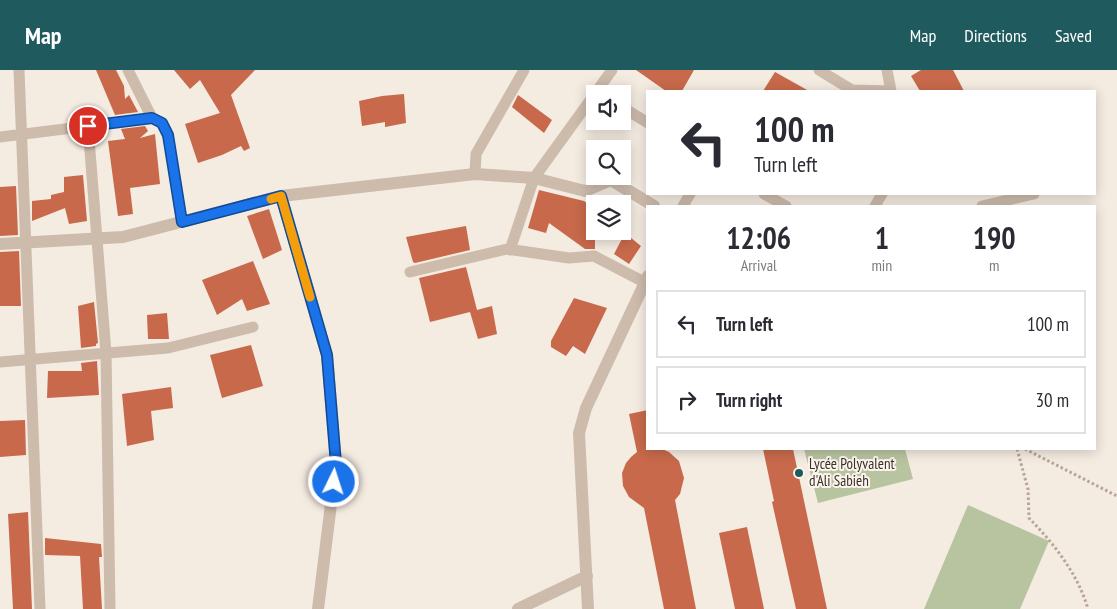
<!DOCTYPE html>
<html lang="en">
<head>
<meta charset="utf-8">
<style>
	:root { --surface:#fff; --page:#f2f2f3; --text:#2b2b33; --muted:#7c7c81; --line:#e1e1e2; --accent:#1f5a5e }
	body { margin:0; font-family:"PT Sans Narrow",sans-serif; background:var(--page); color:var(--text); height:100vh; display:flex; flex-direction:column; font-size:19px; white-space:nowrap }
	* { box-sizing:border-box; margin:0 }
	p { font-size:16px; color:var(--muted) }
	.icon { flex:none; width:28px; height:28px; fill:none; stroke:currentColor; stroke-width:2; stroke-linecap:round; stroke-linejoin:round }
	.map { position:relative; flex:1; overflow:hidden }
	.details { position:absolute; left:646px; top:135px; width:450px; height:245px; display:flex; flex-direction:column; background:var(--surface); border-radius:0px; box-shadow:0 2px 12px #0003 }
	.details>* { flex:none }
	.guide { position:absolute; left:646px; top:20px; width:450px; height:105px; border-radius:0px; box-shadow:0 2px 12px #0003; background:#fff; color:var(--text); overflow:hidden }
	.buttons { position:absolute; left:586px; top:15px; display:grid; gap:10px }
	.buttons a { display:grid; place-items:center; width:45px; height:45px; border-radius:0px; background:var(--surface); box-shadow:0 2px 12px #0003; font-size:25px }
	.pin { position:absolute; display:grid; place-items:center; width:42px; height:42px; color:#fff; margin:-21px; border:2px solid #fff; border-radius:50%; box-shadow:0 1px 5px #0007 }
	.me { position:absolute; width:55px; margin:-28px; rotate:4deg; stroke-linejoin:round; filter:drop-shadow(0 0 4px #0008) }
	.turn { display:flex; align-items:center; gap:18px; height:105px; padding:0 25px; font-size:22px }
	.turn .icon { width:65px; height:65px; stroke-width:2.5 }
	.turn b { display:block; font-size:35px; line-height:42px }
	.eta { display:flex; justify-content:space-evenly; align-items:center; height:85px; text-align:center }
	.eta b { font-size:30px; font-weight:700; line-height:35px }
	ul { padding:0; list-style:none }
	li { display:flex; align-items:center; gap:15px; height:68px; margin:0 10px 8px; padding:0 15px; border:2px solid var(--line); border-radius:0px }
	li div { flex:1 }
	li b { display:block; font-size:19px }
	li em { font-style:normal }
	header { display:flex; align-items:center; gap:30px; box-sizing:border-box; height:70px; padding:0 25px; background:var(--accent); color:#fff }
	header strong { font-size:24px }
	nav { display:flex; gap:28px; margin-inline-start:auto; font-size:18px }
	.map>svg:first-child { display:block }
	.green { fill:#b8c4a0 }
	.building { fill:#c8694b }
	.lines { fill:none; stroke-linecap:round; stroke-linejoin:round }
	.path { stroke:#b9a596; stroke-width:3; stroke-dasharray:2.5 2.5; stroke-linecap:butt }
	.service { stroke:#cdbbac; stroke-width:11 }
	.minor { stroke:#cdbbac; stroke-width:12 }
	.route-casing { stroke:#114b97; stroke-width:12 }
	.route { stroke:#1a73e8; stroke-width:9 }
	.slow { stroke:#f59e0b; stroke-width:9 }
	.poi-dot { fill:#1f5a5e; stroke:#fbf5ee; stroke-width:2 }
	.labels { text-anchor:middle; stroke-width:4; stroke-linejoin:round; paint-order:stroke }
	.poi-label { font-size:15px; fill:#3b302b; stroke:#fbf5ee; text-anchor:start }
</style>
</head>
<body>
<header>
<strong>Map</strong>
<nav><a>Map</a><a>Directions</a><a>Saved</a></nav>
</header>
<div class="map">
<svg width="1117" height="539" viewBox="0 0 1117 539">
	<rect width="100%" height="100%" fill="#f4ebe1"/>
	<path class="green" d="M804 379H905L913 409 818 433Z
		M968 435 1049 471 1020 539H924Z"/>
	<path class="building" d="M96 0H116L124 16 125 29 129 25 138 42 115 45Z
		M174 0H255L231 25 250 78 244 81 241 76 222 85 198 93 185 54 220 43 200 10 190 19Z
		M636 0H694L682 21H666Z
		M921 0H953L964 21H920L911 6Z
		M775 2 809 21H763Z
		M404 24 406 53 385 57V52L362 56 359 31 382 26Z
		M518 25 552 50 544 63 512 37Z
		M145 56 148 61 140 68 155 64 160 114 130 118 133 144 118 146 108 71 125 69 121 59Z
		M83 105 87 151 69 154 65 138 32 151V131L51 129V125L64 122V107Z
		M16 116 18 165 0 166V117Z
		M539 120 584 131 595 139V179H585L549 153 546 163 528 158Z
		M269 139 282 180 263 189 247 146Z
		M466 156 470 180 415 193 413 192 406 167Z
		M625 163 641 176 629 194 614 184Z
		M19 181 21 236H0V182Z
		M253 191 270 234 247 241 242 229 217 245 202 210Z
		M466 197 477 240 492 236 497 264 478 269 470 242 430 252 419 208Z
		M574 228 607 238 585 284 573 276 566 286 551 277V271Z
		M94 232 98 273 96 274V276L81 278 78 236Z
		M167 243 169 269H148L147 245Z
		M251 275 263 316 222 328 210 285Z
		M97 291 99 325 47 328 48 301H82L81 293Z
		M171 317 173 338 151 341 154 370 127 376 122 324Z
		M648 340V379H662L669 382 679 391 684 408 680 424 675 430 696 539H664L644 438 629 427 623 416 622 403 626 393 631 387 637 382 629 344Z
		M25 350 26 385 0 387V351Z
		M763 379H793L827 539H796L772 432 774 431Z
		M28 442 32 539H13L8 444Z
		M747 457 764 539H735L719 463Z
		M45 468 101 474 102 487H99L102 539H83L80 486 45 485Z"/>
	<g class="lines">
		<path class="path" d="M1017 379 1028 419 1029 448C1054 474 1078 504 1088 539
			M1025 379 1117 426"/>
		<path class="service" d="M19 0 40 539
			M128 0 152 48
			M819 0 852 20 891 21
			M887 0 891 21
			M622 37 648 53
			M88 56 106 283 110 539
			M0 67 152 48 162 53 168 65 182 152
			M475 104 476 84 524 0
			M764 124 786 136
			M683 136 690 124
			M875 136 882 124
			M982 136 1034 124
			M510 180 534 108 612 0
			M410 202 507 179 569 188 594 186 644 212
			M0 292 168 278 253 257"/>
		<path class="minor" d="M281 126 327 285 336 394 318 539
			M0 174 123 167 281 126 475 104 534 108 585 121 611 110 654 136
			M518 539 587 506
			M588 539 579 363 586 338 648 206"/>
	</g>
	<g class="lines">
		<defs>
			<path id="route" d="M88 56 152 48 162 53 168 65 182 152 281 126 327 285 336 394 334 412"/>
		</defs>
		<use href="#route" class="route-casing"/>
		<use href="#route" class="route"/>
		<path class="slow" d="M271 129 281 126 310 227"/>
	</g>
	<circle class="poi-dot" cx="799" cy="403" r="5"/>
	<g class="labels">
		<g class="poi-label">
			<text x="809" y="399">Lycée Polyvalent<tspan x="809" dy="17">d'Ali Sabieh</tspan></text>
		</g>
	</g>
</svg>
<div class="buttons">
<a><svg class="icon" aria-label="sound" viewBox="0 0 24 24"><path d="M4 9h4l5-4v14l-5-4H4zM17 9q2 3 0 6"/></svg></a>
<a><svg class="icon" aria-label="search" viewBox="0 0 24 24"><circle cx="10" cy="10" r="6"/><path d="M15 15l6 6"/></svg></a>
<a><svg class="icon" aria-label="layers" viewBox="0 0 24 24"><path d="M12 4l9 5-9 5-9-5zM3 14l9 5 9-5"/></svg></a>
</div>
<div class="pin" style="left:88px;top:56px;background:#d93025"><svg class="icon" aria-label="arrive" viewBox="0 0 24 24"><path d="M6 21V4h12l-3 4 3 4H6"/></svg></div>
<svg class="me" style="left:334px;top:412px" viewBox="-20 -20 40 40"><circle r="17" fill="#1a73e8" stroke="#fff" stroke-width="3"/><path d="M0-11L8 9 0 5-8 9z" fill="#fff"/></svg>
<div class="guide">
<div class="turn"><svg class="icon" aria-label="left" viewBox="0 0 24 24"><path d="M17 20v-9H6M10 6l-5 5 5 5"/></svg><div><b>100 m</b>Turn left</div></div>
</div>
<section class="details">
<div class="eta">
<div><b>12:06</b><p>Arrival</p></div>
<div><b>1</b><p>min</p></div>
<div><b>190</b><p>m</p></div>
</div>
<ul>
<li><svg class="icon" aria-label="left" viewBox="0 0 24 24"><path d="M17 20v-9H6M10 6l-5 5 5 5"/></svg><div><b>Turn left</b></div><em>100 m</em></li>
<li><svg class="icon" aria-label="right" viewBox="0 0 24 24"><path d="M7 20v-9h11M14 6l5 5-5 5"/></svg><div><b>Turn right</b></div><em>30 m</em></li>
</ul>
</section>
</div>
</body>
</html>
